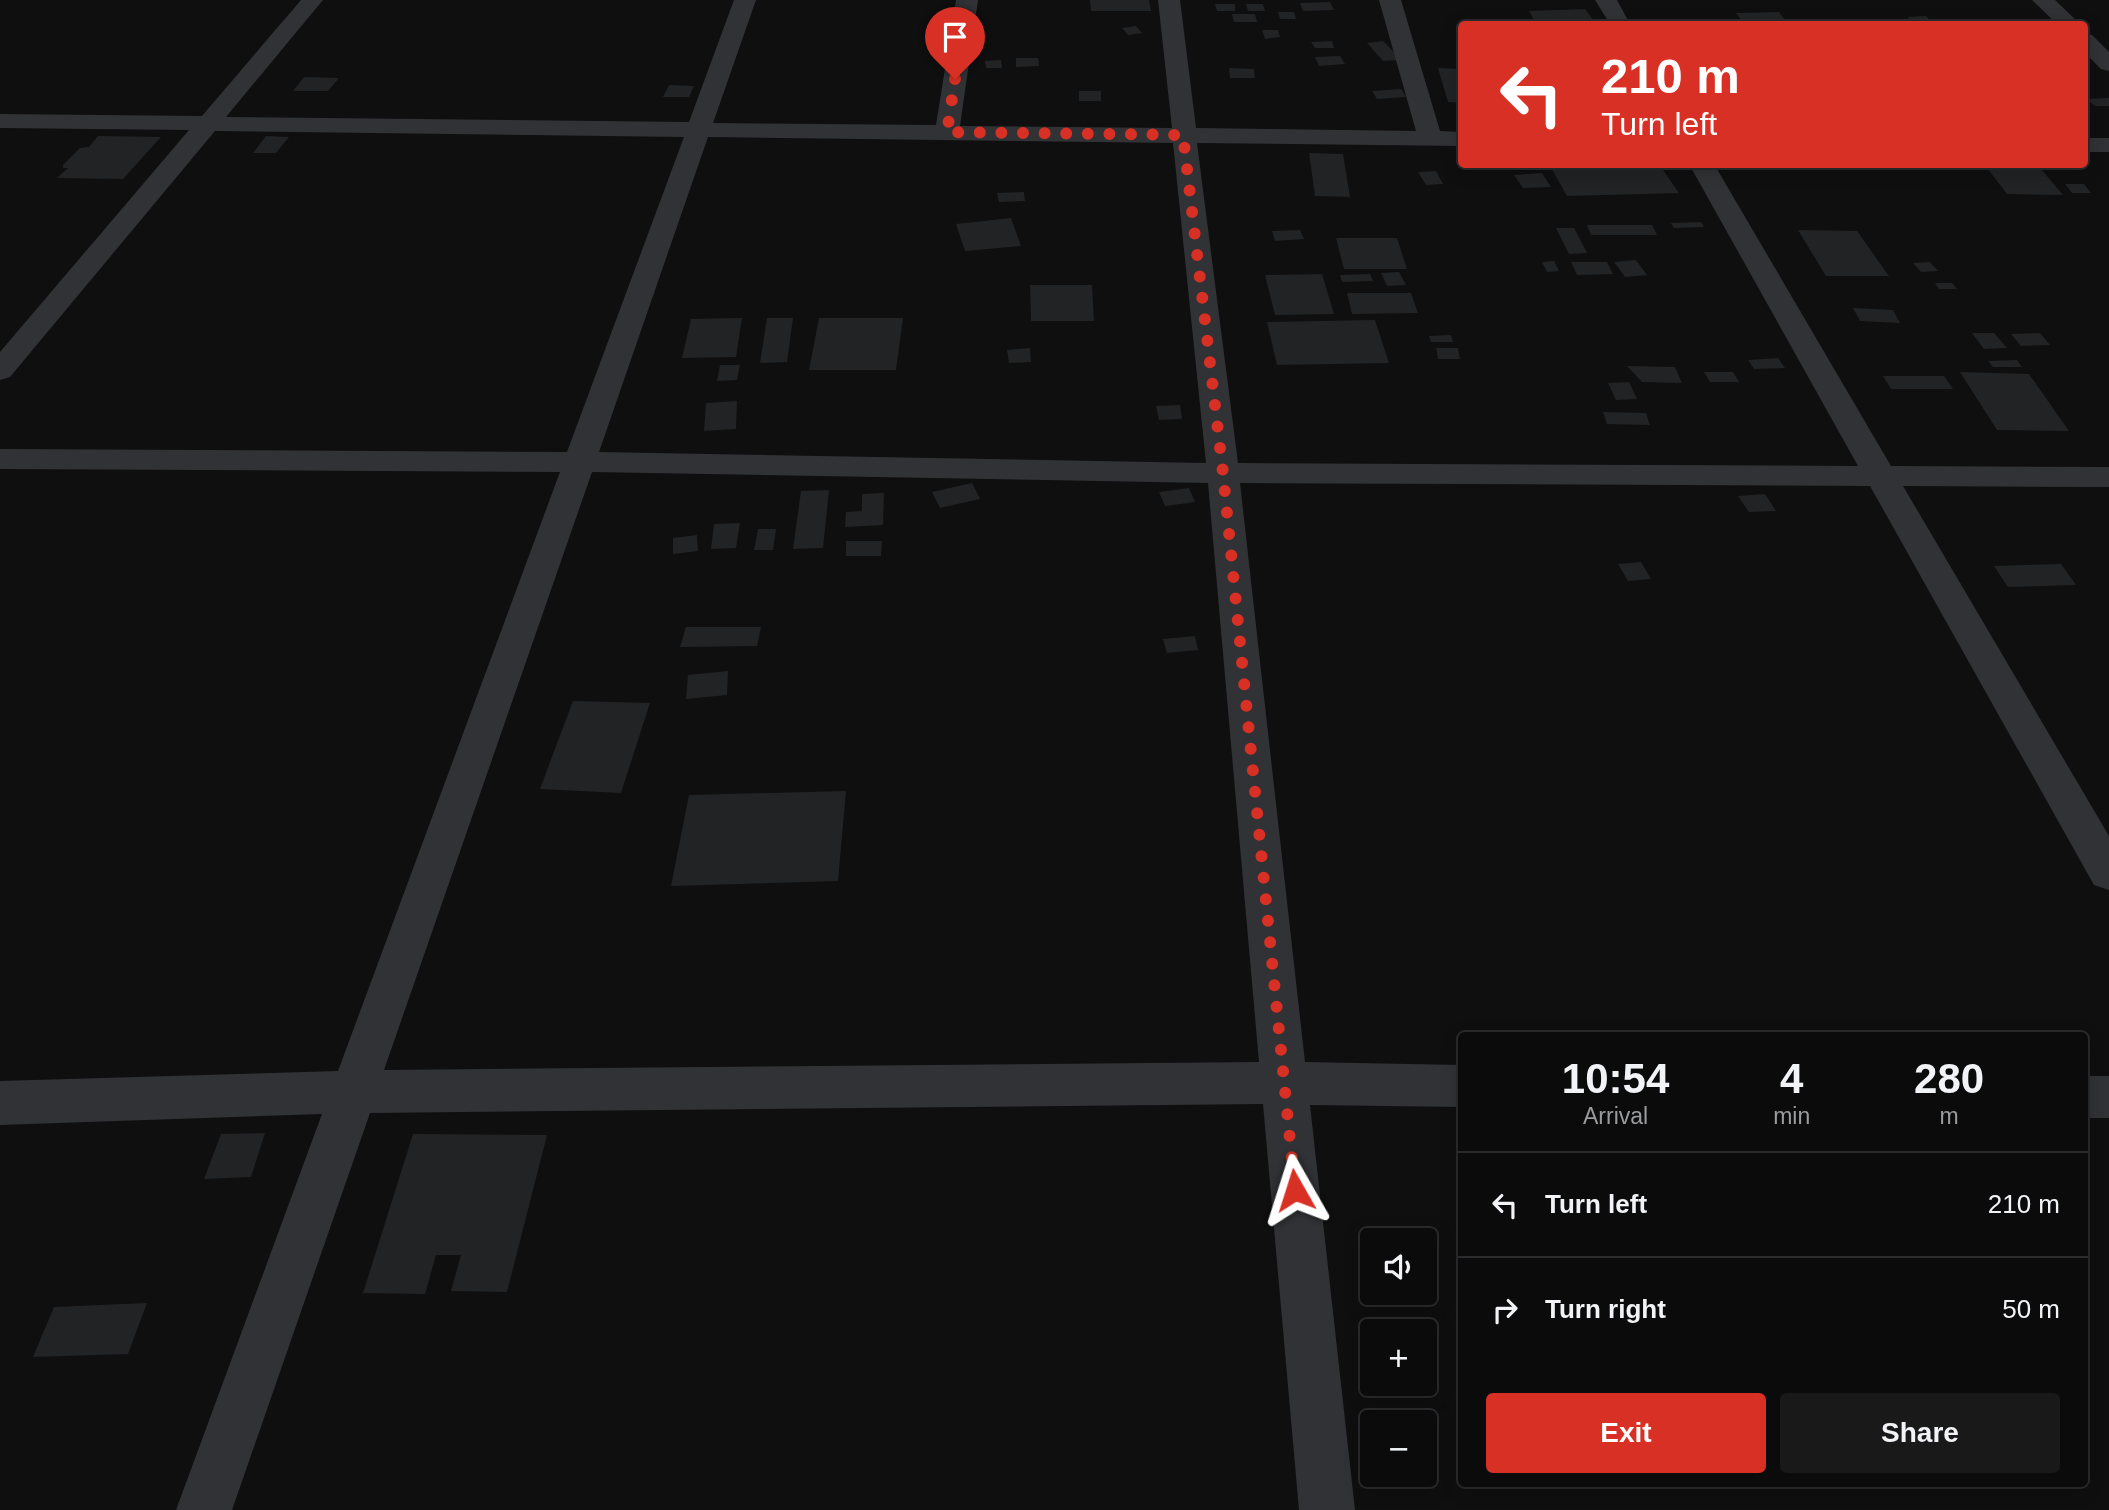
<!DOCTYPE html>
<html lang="en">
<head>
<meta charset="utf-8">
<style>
	:root { --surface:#0b0b0c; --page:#19191a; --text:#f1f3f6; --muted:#9a9b9d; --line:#2b2b2d; --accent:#d93025 }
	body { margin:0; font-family:Helvetica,sans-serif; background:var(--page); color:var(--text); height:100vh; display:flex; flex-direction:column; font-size:26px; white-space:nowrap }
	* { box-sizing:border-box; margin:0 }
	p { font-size:23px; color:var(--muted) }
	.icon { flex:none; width:38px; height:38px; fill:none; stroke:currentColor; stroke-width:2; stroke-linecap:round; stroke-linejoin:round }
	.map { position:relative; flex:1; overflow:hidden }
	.panel { position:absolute; left:1458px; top:1032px; width:630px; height:455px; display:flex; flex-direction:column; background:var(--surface); border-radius:7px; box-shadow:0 4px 18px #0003,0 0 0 2px var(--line) }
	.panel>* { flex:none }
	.guide { position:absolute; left:1458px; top:21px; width:630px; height:147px; border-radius:7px; box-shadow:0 4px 18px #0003,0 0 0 2px var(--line); background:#d93025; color:#fff; overflow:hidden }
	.fabs { position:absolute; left:1360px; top:1228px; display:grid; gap:14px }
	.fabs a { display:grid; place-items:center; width:77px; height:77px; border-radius:7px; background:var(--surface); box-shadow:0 4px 18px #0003,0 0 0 2px var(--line); font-size:35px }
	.pin { position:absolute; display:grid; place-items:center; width:60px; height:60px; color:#fff; margin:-72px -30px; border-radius:50% 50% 50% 0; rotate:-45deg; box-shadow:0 0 7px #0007 }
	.pin .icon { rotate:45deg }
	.me { position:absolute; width:77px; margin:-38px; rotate:354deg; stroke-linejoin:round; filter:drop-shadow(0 0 5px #0008) }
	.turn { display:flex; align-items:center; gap:24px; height:147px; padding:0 28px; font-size:32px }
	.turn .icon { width:91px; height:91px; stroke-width:2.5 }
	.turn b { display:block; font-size:49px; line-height:60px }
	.eta { display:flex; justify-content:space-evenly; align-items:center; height:119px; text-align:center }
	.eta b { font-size:42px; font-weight:800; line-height:49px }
	.primary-button { display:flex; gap:14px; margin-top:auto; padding:14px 28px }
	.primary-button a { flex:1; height:80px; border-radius:7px; background:var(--accent); color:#fff; font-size:28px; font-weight:800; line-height:80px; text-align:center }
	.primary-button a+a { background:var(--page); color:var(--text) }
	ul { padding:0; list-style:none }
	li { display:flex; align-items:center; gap:21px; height:105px; padding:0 28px; border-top:2px solid var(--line) }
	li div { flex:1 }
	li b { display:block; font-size:26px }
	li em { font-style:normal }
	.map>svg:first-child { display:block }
	.building { fill:#222324 }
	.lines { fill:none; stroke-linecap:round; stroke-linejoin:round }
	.minor { fill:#313235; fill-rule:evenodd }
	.route { stroke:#d93025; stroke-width:12; stroke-dasharray:0 21.6 }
</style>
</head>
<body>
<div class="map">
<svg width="2109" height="1510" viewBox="0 0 2109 1510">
	<rect width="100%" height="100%" fill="#0f0f10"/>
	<path class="building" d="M1090 0H1149L1151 11H1091Z
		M1330 2 1334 10 1303 11 1300 3Z
		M1215 4H1235V11H1217Z
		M1246 4H1263L1265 11H1248Z
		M1585 9 1594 21 1536 23 1529 11Z
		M1278 12H1294L1296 19H1280Z
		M1779 12 1788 24H1765L1761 19 1741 20 1736 13Z
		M1232 14H1255L1257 22H1234Z
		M1926 16 1933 23H1914L1907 17Z
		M1136 26 1142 33 1128 35 1122 28Z
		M1262 30H1278L1280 37 1265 39Z
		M1332 41 1334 48H1315L1311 42Z
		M1383 41 1392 50 1400 60 1383 61 1367 43Z
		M1340 56 1345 64 1319 66 1315 57Z
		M1016 58H1038L1039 66 1016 67Z
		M1001 60 1002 68H986L985 61Z
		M1229 68 1254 69 1255 78H1230Z
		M1438 68 1461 69V103L1448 102Z
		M304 77 339 78 328 91H293Z
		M669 85 694 86 689 97H663Z
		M1401 89 1406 97 1377 99 1372 91Z
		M1079 91H1101V101H1079Z
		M2109 98V106H2095L2086 99Z
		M98 136 161 137 123 179 57 178 68 168H63V165L80 148 89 147Z
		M266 136 289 137 276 153H253Z
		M1309 153 1343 154 1350 197 1315 196Z
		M1549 164H1659L1679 193 1567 196Z
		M1984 164H2037L2063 195 2007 194Z
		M1436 171 1443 184 1426 185 1418 172Z
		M1542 173 1551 187 1523 188 1514 175Z
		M2065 184H2084L2091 193H2072Z
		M1024 192 1025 201 999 202 997 193Z
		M1011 218 1021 246 965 251 956 224Z
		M1701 222 1704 227 1674 228 1671 223Z
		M1587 225H1652L1657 235H1591Z
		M1556 228H1574L1587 253 1569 254Z
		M1300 230 1304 239 1275 241 1272 231Z
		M1798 230 1857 231 1889 276H1826Z
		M1336 238H1397L1407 269H1344Z
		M1636 260 1647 275 1625 277 1614 262Z
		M1554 261 1559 271 1547 272 1542 262Z
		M1571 262H1607L1613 274 1577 275Z
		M1930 262 1938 271 1921 272 1913 263Z
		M1399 272 1406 285 1387 286 1381 273Z
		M1322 274 1334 314 1275 315 1265 275Z
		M1370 274 1373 281 1342 282 1340 275Z
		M1935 283H1952L1957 289H1939Z
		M1030 285H1092L1094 321H1031Z
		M1347 293H1411L1418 313 1352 314Z
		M1853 308 1893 310 1900 323 1860 321Z
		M742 318 736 357 682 358 691 319Z
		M767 318H793L787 362 760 363Z
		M819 318H903L896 370H809Z
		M1375 320 1389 363 1277 365 1267 322Z
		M1972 333H1994L2007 348 1984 349Z
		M2040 333 2050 345 2021 346 2011 334Z
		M1451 335 1453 342H1431L1429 336Z
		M1030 348 1031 362 1009 363 1007 350Z
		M1436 348H1458L1460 359H1438Z
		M1778 358 1785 368 1754 369 1748 360Z
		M2017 360 2022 367H1993L1988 361Z
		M720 365H740L737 380 717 381Z
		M1627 366 1675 367 1682 383 1642 382Z
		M1704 372H1733L1739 382H1710Z
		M1960 372 2029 374 2069 431 1997 430Z
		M1883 376H1944L1953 389H1891Z
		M1629 382 1637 399 1616 400 1608 383Z
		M737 401 736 429 704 431 706 403Z
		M1180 405 1182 419 1159 420 1156 406Z
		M1603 412 1646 413 1650 425 1607 424Z
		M972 483 980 499 940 508 932 492Z
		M1189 488 1195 502 1165 506 1159 492Z
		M829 490 823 548 793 549 801 491Z
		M884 493 883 525 845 527 846 512 862 511V494Z
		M1765 494 1776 511 1749 512 1738 496Z
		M740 523 736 548 711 549 714 524Z
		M758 529H776L773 550H754Z
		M697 535 698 551 673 554V538Z
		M846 541H882L881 556H846Z
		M1641 562 1651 579 1628 581 1618 564Z
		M2061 564 2076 585 2008 587 1994 566Z
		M686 627H761L757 646 680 647Z
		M1195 636 1198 650 1167 653 1163 639Z
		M728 671 727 695 686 699 688 675Z
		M573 701 650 703 621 793 540 789Z
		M846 791 838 881 671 886 689 795Z
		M265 1133 251 1177 204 1179 221 1134Z
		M413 1134 547 1135 507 1292 451 1291 461 1255H436L425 1294 363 1293Z
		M147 1303 128 1354 33 1357 54 1307Z"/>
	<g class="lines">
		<path class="minor" d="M301 0H323L226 117 689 122 734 0H756L713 123 936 125 956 0H978L960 126 1172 128 1158 0H1180L1196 128 1416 131 1379 0H1401L1440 131 1461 132V146L1197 143 1238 463 1858 466 1689 164H1714L1891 466 2109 467V487L1903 486 2109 836V890L2094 885 1870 486 1240 483 1305 1062 1461 1065V1107L1310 1105 1355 1510H1299L1263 1104 370 1113 232 1510H176L322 1114 0 1125V1081L338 1071 560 472 0 469V449L567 452 684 137 215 131 10 377 0 380V352L189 130 0 128V114L202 116ZM708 137 1173 143 1206 463 599 452ZM592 472 1208 483 1259 1062 384 1070Z
			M1595 0H1617L1630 24H1610Z
			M2032 0H2055L2080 24H2057Z
			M2084 33 2092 35 2109 52V71L2101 69 2084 52Z
			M2084 138H2109V152H2084Z
			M2084 1076H2109V1118H2084Z"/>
	</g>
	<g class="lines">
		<path class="route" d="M955 79 947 132 1183 135 1223 473 1295 1190"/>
	</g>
</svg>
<div class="fabs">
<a><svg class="icon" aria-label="sound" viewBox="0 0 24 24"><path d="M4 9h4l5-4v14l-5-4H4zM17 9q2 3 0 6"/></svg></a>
<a>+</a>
<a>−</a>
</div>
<div class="pin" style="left:955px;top:79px;background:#d93025"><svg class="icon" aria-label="arrive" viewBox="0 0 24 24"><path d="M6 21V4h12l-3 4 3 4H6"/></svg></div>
<svg class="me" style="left:1295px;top:1190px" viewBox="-20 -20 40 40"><path d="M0-17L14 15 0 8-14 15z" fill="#d93025" stroke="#fff" stroke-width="4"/></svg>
<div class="guide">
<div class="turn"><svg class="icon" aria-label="left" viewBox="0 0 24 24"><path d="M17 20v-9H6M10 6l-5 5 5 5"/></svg><div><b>210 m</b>Turn left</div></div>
</div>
<section class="panel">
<div class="eta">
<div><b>10:54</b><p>Arrival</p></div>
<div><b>4</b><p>min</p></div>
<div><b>280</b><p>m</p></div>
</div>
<ul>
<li><svg class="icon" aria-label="left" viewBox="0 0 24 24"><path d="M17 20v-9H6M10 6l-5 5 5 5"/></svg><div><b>Turn left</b></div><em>210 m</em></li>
<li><svg class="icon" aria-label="right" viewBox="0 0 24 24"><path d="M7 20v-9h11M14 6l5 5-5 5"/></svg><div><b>Turn right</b></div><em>50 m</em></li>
</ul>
<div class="primary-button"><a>Exit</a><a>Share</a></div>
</section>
</div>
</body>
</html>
